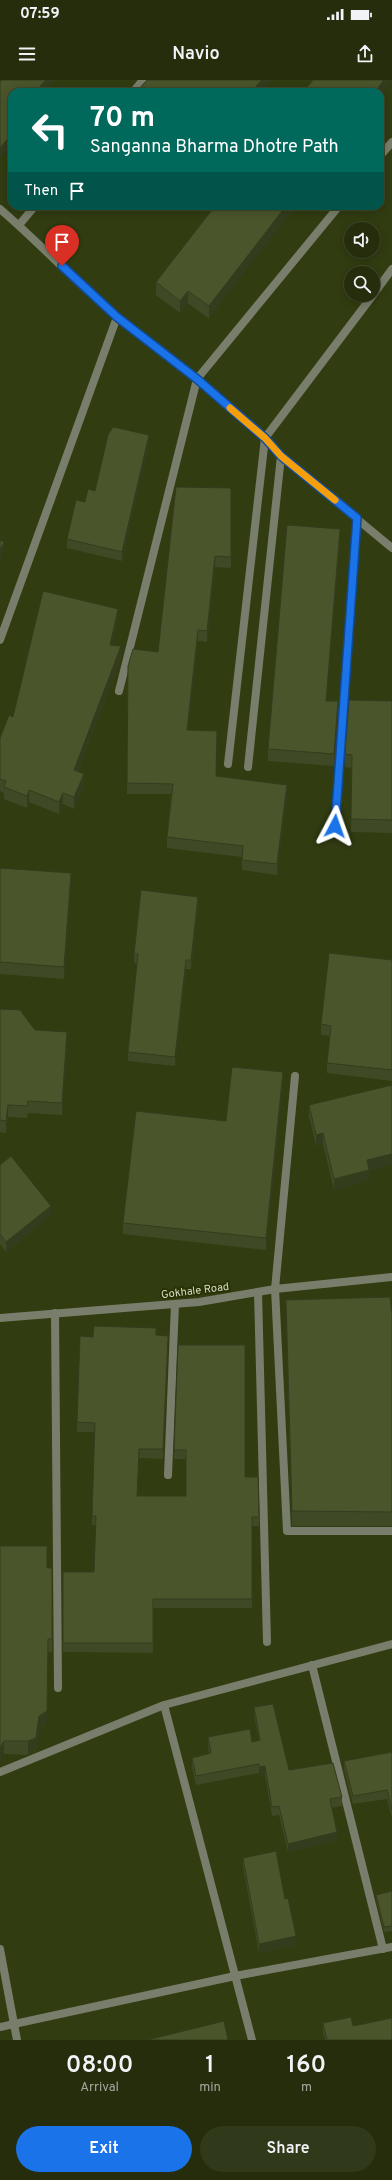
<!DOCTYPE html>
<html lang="en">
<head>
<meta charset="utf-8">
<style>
	:root { --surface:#252d0d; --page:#31391b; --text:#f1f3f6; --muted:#a3a89d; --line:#42492e; --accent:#1a73e8 }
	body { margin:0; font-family:Overpass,sans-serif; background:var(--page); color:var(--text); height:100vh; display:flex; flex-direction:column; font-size:15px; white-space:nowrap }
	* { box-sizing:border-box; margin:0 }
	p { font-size:13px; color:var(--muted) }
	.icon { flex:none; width:22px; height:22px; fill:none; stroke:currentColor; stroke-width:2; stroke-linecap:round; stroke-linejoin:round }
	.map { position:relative; height:1960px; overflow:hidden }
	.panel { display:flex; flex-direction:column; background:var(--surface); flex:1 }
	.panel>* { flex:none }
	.guide { position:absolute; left:8px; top:8px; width:376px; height:122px; border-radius:12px; box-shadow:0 2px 10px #0003,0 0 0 1px var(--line); background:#00695c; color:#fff; overflow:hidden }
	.buttons { position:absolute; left:344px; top:142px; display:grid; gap:8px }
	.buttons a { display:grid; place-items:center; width:36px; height:36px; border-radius:50%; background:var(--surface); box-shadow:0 2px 10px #0003,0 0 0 1px var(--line); font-size:20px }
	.pin { position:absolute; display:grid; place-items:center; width:34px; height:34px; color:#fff; margin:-41px -17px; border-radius:50% 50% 50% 0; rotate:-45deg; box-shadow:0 0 4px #0007 }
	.pin .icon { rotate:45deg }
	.me { position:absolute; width:44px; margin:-22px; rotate:4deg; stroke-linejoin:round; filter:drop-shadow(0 0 3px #0008) }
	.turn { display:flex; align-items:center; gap:14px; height:84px; padding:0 16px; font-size:18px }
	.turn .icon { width:52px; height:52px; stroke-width:2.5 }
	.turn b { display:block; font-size:28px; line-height:34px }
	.then { display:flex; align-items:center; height:38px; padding:0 16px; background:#0003; gap:8px; font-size:15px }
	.eta { display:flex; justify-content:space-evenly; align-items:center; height:68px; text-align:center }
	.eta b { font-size:24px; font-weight:600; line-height:28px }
	.cta { display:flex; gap:8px; margin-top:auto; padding:8px 16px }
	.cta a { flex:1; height:46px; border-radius:24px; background:var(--accent); color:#fff; font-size:16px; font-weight:600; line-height:46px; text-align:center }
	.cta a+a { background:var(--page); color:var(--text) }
	.status { display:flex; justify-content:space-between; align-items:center; height:28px; padding:0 20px; background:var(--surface); direction:ltr }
	.status svg { height:11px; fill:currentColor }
	header { display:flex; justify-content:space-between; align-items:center; height:52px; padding:0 16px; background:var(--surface); font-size:18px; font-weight:600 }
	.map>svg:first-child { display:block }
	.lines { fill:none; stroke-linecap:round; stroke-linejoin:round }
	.service { stroke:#787e6b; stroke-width:8 }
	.minor { stroke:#787e6b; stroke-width:8 }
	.tertiary { stroke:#787e6b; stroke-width:8 }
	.wall { fill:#404925 }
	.shaded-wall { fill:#343c1e }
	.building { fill:#4a552b; stroke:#343c1e }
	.route-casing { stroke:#114b97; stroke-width:10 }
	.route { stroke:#1a73e8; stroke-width:7 }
	.slow { stroke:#f59e0b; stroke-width:7 }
	.labels { text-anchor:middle; stroke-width:4; stroke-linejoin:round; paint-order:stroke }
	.street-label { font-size:11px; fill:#d3dbc3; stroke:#283205 }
</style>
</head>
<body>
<div class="status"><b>07:59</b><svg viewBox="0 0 49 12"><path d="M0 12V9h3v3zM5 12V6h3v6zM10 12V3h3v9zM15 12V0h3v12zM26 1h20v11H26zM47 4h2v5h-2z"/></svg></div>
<header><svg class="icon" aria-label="menu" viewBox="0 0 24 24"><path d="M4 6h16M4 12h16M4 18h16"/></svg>Navio<svg class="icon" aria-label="share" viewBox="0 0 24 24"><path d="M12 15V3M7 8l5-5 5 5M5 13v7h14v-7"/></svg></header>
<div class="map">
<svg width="392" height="1960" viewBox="0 0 392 1960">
	<rect width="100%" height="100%" fill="#313c11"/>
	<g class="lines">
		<path class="service" d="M380 76 392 62
			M373 215 392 189
			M197 299 339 126
			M228 684 265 358 373 215
			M248 687 281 376
			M335 746 357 438
			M295 996 275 1209 287 1451H392
			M258 1212 267 1562
			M168 1395 175 1224"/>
		<path class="minor" d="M133 12 143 0
			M19 145 35 126
			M0 560 117 237
			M119 611 197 299
			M55 1233 58 1608
			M312 1585 383 1869
			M164 1625 252 1960
			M0 1692 164 1625 392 1564
			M0 1869 17 1960
			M0 1947 235 1896 392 1867"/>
		<path class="tertiary" d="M0 129C41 164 77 204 119 238 173 283 233 323 281 376L392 468
			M0 1238 199 1222 275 1209 392 1197"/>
	</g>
	<path class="wall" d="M215 126 209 239 188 223 180 233 156 215V202Z
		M149 364 122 481 67 468V459L85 422 95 411Z
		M231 408V488L215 487 207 562 198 561 188 650 216 696 287 715 277 795 242 790V777L167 768V757L171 714H127L128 586 158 572Z
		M340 461 326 621 338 633 334 686 268 681V669Z
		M118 541 112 565 121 578 78 692 84 706 74 729 63 724 59 734 29 722 27 728 4 719V713L0 711V658L13 637Z
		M392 621V753L351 752 352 688 345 687V674Z
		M0 788 71 805 64 899 0 894Z
		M198 826 191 889H186L175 986 128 981V972L137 884 134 883V874Z
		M392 880V1001L327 993V983L330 956 321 955V944Z
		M0 929 35 950 67 964 62 1035 28 1033 27 1038 8 1037 6 1053 0 1052Z
		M283 1004 266 1170 123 1154V1143L226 1041Z
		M392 1005V1085L369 1091V1101L334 1110 323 1064 316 1066 309 1036V1025Z
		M0 1085 51 1135 6 1172 0 1164Z
		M286 1220 392 1234V1446H292Z
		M156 1255 168 1265 163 1379 139 1378 137 1416H186V1379H174L178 1265 245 1397 259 1437V1446H252V1528H153V1573L63 1572V1492H94L96 1445H92V1436L95 1352H77V1342L93 1257Z
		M0 1466 47 1488H52V1572H48L47 1644 39 1650 36 1671 28 1675 4 1674Z
		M254 1627 289 1690 342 1717V1726L331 1728 337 1761 288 1772 279 1735 272 1736 265 1695 259 1696V1693L196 1705 192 1687V1678L209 1674 208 1666V1657L252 1662 259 1660 254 1636Z
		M392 1672V1738L387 1719 353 1724 344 1689V1681Z
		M243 1778 285 1819 296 1865 259 1873 243 1787Z
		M392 1811V1851L384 1852 376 1820V1815Z
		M323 1943 353 1946 392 1960H325L323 1952Z"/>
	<path class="shaded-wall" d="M46 0H54L44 12H35Z
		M262 0H271L261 12H251Z
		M384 0H392V2L380 17V12H375Z
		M12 54V64L0 78V68Z
		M286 126H296L209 239V226Z
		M188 211V223L180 233V221Z
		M149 355V364L122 481V472Z
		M340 449V461L326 633V621Z
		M4 462V471L0 481V471Z
		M215 476V487L207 562V551Z
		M118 529V541L110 577V565Z
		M198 550V561L187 661V650Z
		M121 566V578L74 702V690Z
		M338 621V633L334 686V674Z
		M84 694V706L74 729V717Z
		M287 705V715L277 795V784Z
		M29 710V722L27 728V716Z
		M63 713V724L59 734V722Z
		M71 793V805L64 899V887Z
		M198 817V826L191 889V880Z
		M186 880V889L175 986V977Z
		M67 952V964L62 1035V1023Z
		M283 992V1004L266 1170V1158Z
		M8 1025V1037L6 1053V1041Z
		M323 1053V1064L316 1066V1055Z
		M392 1074V1085L369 1091V1101L334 1110V1099L367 1080Z
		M51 1126V1135L6 1172V1162Z
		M168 1256V1265L163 1379V1369Z
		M139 1369V1378L137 1426V1416Z
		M48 1572 47 1644 39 1650 36 1671 28 1675V1661Z
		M4 1661V1674L0 1682V1668Z
		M265 1686V1695L259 1696V1687Z
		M337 1752V1761L288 1772V1764Z
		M296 1856V1865L259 1873V1864Z"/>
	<path class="building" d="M2 0H46L35 12H12V54L0 68V2Z
		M147 0H262L251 12H136Z
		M313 0H384L375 12H303Z
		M215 126H286L209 226 188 211 180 221 156 202Z
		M113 347 149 355 122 472 67 459 76 420 85 422 88 409 95 411 108 355Z
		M176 407 231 408V477L215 476 207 551 198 550 187 650 217 651 216 696 287 705 277 784 242 780 243 766 167 757 173 704 127 703 128 586 133 569 158 572Z
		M287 445 340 449 326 621H338L334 674 268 669Z
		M0 460 4 462 0 471Z
		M43 511 118 529 110 565 121 566 74 690 84 694 74 717 63 713 59 722 29 710 27 716 4 707 6 701 0 699V658L9 635 13 637Z
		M349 620 392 621V740L351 739 352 675 345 674Z
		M0 788 71 793 64 887 0 882Z
		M141 810 198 817 191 880H186L175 977 128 972 138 874H134Z
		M329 873 392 880V990L327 983 331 946 321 944Z
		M0 929 20 930 35 950 67 952 62 1023 28 1021 27 1026 8 1025 6 1041 0 1040Z
		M232 987 283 992 266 1158 123 1143 136 1031 226 1041Z
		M392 1005V1074L367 1080 369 1090 334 1099 323 1053 316 1055 309 1025Z
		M11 1076 51 1126 6 1162 0 1154V1085Z
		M390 1217 392 1234V1432L292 1431 286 1220Z
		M94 1246 156 1248V1255L168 1256 163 1369H139L137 1416H186V1370H174L178 1265H245V1397H258L259 1437H252V1519H153V1563H63V1492H94L96 1436H92L95 1343 77 1342 80 1256 93 1257Z
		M0 1466H47V1488H52V1559H48L47 1631 39 1636 36 1658 28 1661H4L0 1668Z
		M273 1624 289 1690 333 1683 342 1717 330 1719 337 1752 288 1764 279 1726 272 1727 265 1686 259 1687V1684L196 1696 192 1678 211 1673 208 1657 250 1649 252 1662 260 1660 254 1627Z
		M392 1672V1730L387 1710 353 1716 344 1681Z
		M276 1771 285 1819 288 1818 296 1856 259 1864 243 1778Z
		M392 1811V1846L384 1847 376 1815Z
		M351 1937 353 1946 392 1938V1960H327L323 1943Z
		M224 1941 228 1960H147Z"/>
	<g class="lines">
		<defs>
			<path id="route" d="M62 186 117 237 197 299 265 358 281 376 357 438 335 746"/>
		</defs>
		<use href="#route" class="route-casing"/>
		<use href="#route" class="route"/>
		<path class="slow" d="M230 328 265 358 281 376 335 420"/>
	</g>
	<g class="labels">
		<g class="street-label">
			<text transform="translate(195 1210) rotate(-7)" y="4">Gokhale Road</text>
		</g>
	</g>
</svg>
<div class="buttons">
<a><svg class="icon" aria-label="sound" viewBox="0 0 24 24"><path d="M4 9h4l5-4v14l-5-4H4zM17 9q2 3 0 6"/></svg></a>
<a><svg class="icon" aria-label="search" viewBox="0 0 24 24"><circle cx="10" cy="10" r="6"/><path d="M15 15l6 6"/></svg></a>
</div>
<div class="pin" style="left:62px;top:186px;background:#d93025"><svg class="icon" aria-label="arrive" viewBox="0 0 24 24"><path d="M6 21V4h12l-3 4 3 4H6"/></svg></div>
<svg class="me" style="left:335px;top:746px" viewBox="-20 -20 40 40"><path d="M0-17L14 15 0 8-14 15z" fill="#1a73e8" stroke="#fff" stroke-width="4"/></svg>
<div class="guide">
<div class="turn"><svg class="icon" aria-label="left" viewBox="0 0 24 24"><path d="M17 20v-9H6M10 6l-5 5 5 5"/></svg><div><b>70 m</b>Sanganna Bharma Dhotre Path</div></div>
<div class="then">Then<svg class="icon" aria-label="arrive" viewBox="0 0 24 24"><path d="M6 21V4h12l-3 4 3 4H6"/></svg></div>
</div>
</div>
<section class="panel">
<div class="eta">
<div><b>08:00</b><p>Arrival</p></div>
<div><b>1</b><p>min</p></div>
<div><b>160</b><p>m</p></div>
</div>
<div class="cta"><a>Exit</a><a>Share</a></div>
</section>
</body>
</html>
